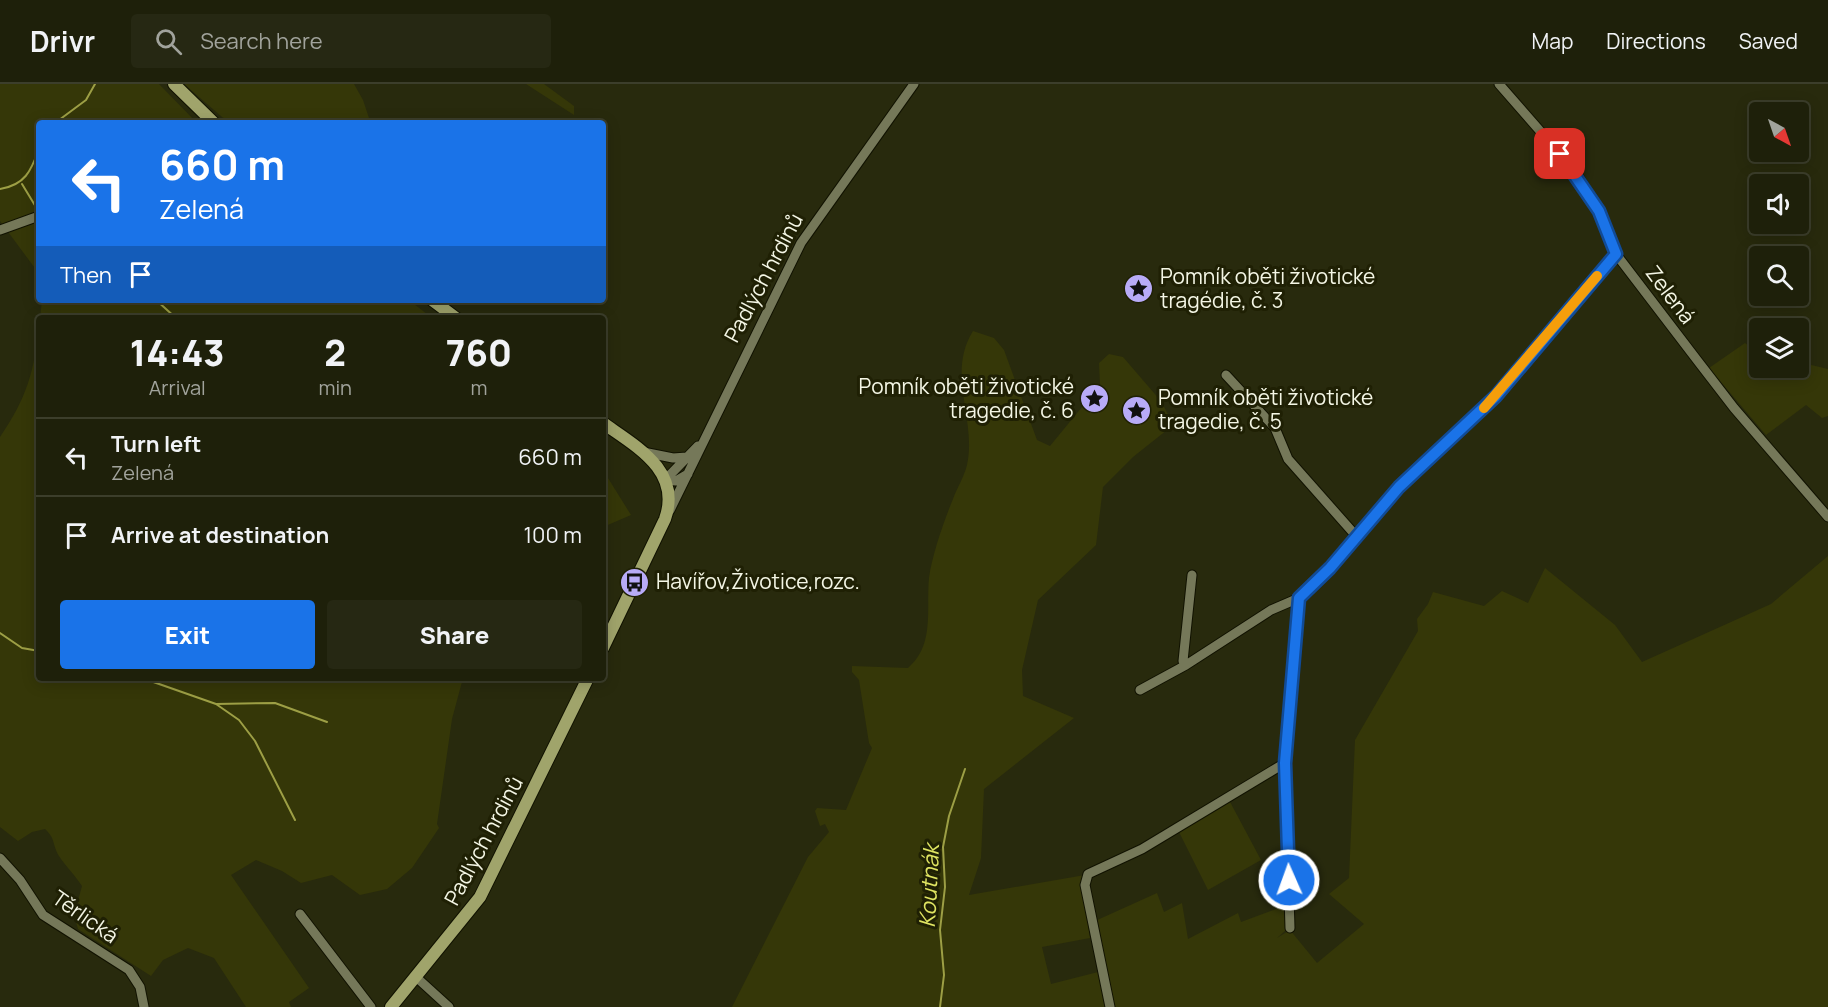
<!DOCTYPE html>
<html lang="en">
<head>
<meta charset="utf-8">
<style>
	:root { --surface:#1e200a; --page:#262813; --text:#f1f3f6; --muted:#a1a39c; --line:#3c3e2b; --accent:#1a73e8 }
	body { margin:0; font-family:Manrope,sans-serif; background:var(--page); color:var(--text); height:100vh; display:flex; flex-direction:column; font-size:22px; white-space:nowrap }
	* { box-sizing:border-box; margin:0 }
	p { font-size:20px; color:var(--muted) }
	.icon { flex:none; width:33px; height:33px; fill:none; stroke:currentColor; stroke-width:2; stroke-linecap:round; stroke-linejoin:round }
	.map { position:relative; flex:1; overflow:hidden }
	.panel { position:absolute; left:36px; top:231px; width:570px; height:366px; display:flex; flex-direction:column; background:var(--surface); border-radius:6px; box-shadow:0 3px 15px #0003,0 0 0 2px var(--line) }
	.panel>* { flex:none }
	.banner { position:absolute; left:36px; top:36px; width:570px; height:183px; border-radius:6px; box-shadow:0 3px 15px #0003,0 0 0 2px var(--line); background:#1a73e8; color:#fff; overflow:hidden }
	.needle { width:39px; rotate:140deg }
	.controls { position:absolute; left:1749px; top:18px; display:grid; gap:12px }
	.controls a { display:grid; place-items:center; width:60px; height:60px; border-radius:6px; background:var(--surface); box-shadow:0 3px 15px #0003,0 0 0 2px var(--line); font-size:30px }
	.pin { position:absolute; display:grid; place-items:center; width:51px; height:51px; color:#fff; margin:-26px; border-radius:12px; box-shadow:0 3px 9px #0006 }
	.me { position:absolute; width:66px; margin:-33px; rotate:358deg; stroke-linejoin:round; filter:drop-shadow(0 0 4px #0008) }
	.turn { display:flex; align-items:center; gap:21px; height:126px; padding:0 24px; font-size:27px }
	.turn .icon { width:78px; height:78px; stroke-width:2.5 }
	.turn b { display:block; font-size:42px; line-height:51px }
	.then { display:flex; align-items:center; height:57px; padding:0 24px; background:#0003; gap:12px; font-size:22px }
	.eta { display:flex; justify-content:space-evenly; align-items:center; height:102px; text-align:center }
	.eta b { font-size:36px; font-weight:800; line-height:42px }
	.action { display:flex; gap:12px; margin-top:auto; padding:12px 24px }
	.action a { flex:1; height:69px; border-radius:6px; background:var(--accent); color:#fff; font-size:24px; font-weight:800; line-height:69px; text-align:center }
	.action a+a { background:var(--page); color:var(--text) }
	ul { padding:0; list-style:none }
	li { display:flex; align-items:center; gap:18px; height:78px; padding:0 24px; border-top:2px solid var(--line) }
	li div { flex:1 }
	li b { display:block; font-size:22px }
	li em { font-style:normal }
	header { display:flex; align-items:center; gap:36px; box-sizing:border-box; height:84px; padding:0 30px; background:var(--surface); border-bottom:2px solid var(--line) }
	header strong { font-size:28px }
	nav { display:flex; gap:33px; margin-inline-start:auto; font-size:21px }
	.search { width:420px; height:54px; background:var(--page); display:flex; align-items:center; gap:15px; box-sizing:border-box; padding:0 21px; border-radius:6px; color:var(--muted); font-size:22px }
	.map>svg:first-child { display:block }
	.green { fill:#353708 }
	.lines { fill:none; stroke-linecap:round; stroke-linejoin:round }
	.stream { stroke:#9d9f45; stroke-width:2 }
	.minor-casing { stroke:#111200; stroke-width:11 }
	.major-casing { stroke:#111200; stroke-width:14 }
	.minor { stroke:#757859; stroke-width:9 }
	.major { stroke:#a0a46b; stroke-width:12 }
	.route-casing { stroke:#114b97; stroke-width:15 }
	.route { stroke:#1a73e8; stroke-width:10 }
	.slow { stroke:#f59e0b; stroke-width:10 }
	.labels { text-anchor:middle; stroke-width:6; stroke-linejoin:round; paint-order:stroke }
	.poi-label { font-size:21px; fill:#f4f6e5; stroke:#1f2004; text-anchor:start }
	.street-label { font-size:21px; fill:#f4f6e5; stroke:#1f2004 }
	.water-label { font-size:22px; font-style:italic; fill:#e0e562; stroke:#1f2004 }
</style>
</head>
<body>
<header>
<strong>Drivr</strong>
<div class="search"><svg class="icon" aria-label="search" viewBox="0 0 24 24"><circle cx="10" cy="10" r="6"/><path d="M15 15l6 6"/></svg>Search here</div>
<nav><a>Map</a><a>Directions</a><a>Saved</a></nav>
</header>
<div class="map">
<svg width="1828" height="923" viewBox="0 0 1828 923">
	<rect width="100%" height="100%" fill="#282a0d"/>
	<path class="green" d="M0 0H159L197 39H39V197L37 187 0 137Z
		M184 0H354L363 16 370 37 368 39H229Z
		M526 0H544L574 22V31Z
		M42 216H409L432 234H40Z
		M39 241V594H463L452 635 437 740 439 744 412 784 387 805 360 811 332 791 301 799 282 787 256 776 231 791 309 904 289 918 291 923H246L214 874 188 864 163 876 151 892 78 845 74 831 82 802C76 792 58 774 56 766 52 755 54 754 45 745L32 748 18 757 0 743V353C27 313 34 289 39 241Z
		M973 247 994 254 1004 266 1037 356 1050 362 1100 301 1099 279 1109 270 1123 273 1160 316 1168 330 1167 346 1133 373 1103 403 1096 461 1038 516 1022 586 1023 612 1074 634 984 705 981 774 969 811 1085 791 1083 801 1090 854 1042 863 1051 900 1098 888 1106 923H732L808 773 829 748 825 740 820 742 815 727 817 724 846 726 872 664 869 659 859 596 852 588V582L908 584C935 561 926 526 929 494 932 471 944 437 953 415 957 404 964 393 967 381 977 336 946 290 973 247Z
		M1745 259 1759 270 1760 284H1798L1799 278 1828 285V332L1822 334 1806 321 1766 351 1709 284Z
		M603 386 631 431 603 443Z
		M1828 472V923H1113L1095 837 1157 809 1164 828 1182 819 1188 855 1238 829 1241 838 1284 822 1286 846 1277 854 1290 846 1317 879 1364 840 1329 810 1349 794 1355 656 1418 547 1417 535 1428 520 1433 508 1484 522 1502 507 1528 519 1545 484 1615 541 1642 578 1771 520Z
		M1229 716 1261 776 1208 806 1178 746Z"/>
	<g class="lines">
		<path class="stream" d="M55 39 86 16 95 0
			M22 100 39 128
			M0 105C25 101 31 87 39 65
			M156 216 176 234
			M0 549 22 564 39 567
			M142 594 216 620 239 636 255 657 295 736
			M216 620 275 619 327 638
			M940 923 944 891 940 846 945 803 943 763 949 732 965 685"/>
		<defs>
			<path id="minor" d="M1499 0 1575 87 1599 127 1616 170 1697 276 1734 324 1828 433
				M0 146 39 132
				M1226 291 1275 344 1288 375 1357 453
				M643 368 673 374 687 373
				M688 390 676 397 665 396 698 362
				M670 426 801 159 914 0
				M1186 581 1183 577 1192 491
				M1140 606 1186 581 1271 526 1299 514
				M0 774 20 796 43 831 129 886 140 903 144 923
				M300 830 371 923
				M1290 844 1285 679 1299 514 1330 484 1399 403 1496 312 1616 170
				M416 893 449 923
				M1110 923 1085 801 1088 790 1142 765 1285 679"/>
			<path id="major" d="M174 0 214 39
				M432 216 456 234
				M603 339C637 363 682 387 665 435L603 564
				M391 923 480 813 588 594"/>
		</defs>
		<use href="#minor" class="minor-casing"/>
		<use href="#major" class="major-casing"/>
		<use href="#minor" class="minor"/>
		<use href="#major" class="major"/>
	</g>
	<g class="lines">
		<defs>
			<path id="route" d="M1289 796 1285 679 1299 514 1330 484 1399 403 1496 312 1616 170 1599 127 1560 70"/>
		</defs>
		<use href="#route" class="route-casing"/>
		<use href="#route" class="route"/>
		<path class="slow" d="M1484 324 1597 192"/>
	</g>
	<defs>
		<symbol id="sight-disc" viewBox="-11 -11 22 22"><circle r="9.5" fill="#b8abf7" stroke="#1f2004"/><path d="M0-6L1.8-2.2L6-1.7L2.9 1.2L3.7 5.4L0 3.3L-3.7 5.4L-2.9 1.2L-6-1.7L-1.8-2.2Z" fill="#111"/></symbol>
		<symbol id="bus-disc" viewBox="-11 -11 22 22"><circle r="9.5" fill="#b8abf7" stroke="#1f2004"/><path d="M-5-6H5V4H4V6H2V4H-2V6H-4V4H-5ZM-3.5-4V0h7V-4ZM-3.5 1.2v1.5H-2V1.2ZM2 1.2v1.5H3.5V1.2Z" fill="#111"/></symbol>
	</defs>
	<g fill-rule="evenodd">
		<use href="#sight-disc" x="1122" y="188" width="33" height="33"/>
		<use href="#sight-disc" x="1078" y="298" width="33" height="33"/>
		<use href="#sight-disc" x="1120" y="310" width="33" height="33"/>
		<use href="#bus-disc" x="618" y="482" width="33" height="33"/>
	</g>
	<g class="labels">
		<g class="poi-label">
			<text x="1160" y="200">Pomník oběti životické<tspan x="1160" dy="24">tragédie, č. 3</tspan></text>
			<text x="1074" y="310" text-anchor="end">Pomník oběti životické<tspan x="1074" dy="24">tragedie, č. 6</tspan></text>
			<text x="1158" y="321">Pomník oběti životické<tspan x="1158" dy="24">tragedie, č. 5</tspan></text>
			<text x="656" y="505">Havířov,Životice,rozc.</text>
		</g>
		<g class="street-label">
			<text transform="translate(764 194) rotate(-62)" y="7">Padlých hrdinů</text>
			<text transform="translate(1670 211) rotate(53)" y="7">Zelená</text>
			<text transform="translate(484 757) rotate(-62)" y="7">Padlých hrdinů</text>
			<text transform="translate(85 833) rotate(35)" y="7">Těrlická</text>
		</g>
		<g class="water-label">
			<text transform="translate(929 802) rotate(-87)" y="8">Koutnák</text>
		</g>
	</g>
</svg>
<div class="controls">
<a><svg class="needle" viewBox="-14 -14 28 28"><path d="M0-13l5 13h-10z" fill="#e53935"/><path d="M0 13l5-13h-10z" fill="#a1a39c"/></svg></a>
<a><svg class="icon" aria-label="sound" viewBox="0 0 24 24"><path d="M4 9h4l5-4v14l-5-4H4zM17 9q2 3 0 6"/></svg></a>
<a><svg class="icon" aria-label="search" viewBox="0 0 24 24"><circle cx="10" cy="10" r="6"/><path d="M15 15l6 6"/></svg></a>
<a><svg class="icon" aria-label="layers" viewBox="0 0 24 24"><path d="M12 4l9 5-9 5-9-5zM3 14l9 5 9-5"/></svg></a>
</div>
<div class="pin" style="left:1560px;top:70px;background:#d93025"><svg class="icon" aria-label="arrive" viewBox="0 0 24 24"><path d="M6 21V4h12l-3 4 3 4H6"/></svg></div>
<svg class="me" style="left:1289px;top:796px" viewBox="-20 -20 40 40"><circle r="17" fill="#1a73e8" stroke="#fff" stroke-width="3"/><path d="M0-11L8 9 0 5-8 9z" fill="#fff"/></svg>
<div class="banner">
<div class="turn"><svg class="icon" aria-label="left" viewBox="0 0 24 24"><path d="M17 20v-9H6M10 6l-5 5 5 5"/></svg><div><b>660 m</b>Zelená</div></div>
<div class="then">Then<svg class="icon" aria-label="arrive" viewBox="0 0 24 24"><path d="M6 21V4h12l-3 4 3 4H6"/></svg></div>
</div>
<section class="panel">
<div class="eta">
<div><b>14:43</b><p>Arrival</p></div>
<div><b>2</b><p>min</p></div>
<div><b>760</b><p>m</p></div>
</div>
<ul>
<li><svg class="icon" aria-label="left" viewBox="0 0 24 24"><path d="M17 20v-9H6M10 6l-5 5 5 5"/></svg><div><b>Turn left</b><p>Zelená</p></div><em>660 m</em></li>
<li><svg class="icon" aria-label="arrive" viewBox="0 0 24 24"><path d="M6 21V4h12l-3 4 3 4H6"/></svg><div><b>Arrive at destination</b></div><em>100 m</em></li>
</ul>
<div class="action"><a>Exit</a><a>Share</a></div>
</section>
</div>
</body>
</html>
